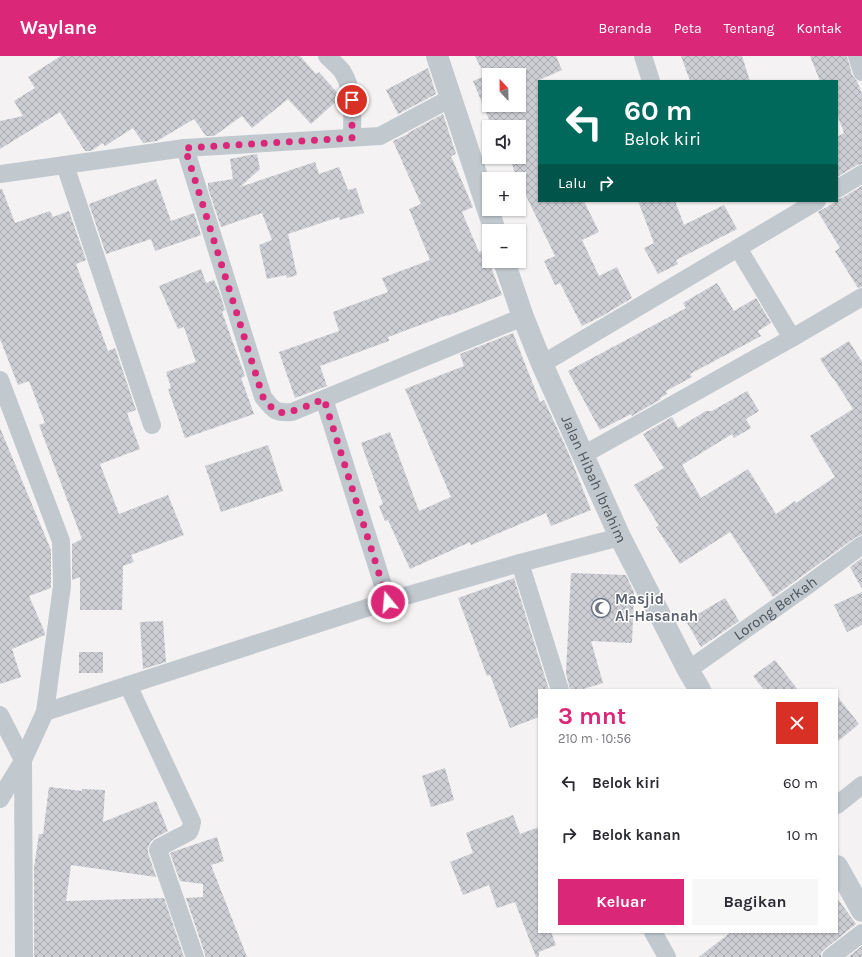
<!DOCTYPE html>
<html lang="id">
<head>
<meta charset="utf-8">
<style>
	:root { --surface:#fff; --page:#f7f7f7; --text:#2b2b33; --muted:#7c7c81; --accent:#db2777 }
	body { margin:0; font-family:Karla,sans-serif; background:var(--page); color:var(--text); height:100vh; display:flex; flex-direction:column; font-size:15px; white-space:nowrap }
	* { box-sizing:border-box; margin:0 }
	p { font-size:13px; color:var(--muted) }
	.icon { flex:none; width:22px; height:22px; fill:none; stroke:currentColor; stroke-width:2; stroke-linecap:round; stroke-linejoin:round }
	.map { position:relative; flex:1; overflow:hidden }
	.sheet { position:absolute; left:538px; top:633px; width:300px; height:244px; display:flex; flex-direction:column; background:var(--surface); border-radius:0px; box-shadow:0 1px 3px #0004 }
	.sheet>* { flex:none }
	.top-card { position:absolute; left:538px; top:24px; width:300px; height:122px; border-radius:0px; box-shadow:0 1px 3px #0004; background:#00695c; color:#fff; overflow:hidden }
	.needle { width:26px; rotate:338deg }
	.tools { position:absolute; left:482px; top:12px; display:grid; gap:8px }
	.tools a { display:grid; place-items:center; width:44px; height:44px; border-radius:0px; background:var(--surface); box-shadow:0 1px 3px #0004; font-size:20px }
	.pin { position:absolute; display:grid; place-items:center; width:34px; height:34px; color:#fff; margin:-17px; border:2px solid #fff; border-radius:50%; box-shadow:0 1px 4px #0007 }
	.me { position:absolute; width:44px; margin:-22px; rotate:343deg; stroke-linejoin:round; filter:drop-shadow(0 0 3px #0008) }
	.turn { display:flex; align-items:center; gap:14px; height:84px; padding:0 20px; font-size:18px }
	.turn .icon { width:52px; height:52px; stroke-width:2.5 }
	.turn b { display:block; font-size:28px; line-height:34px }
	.then { display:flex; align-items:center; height:38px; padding:0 20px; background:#0003; gap:8px; font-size:15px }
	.round { display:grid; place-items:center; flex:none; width:42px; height:42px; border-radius:0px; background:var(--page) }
	.head { display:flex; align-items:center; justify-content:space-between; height:68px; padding:0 20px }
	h1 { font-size:24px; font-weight:700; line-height:30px; color:var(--accent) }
	.action { display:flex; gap:8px; margin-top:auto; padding:8px 20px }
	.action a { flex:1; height:46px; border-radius:0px; background:var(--accent); color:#fff; font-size:16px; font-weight:700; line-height:46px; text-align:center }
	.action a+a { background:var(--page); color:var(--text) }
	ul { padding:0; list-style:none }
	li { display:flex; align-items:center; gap:12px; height:52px; padding:0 20px }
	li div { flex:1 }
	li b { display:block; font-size:15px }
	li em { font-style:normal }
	header { display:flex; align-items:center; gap:24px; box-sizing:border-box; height:56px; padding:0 20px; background:var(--accent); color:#fff }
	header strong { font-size:19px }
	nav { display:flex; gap:22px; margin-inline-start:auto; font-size:14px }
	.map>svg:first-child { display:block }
	.building { fill:url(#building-cross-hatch); fill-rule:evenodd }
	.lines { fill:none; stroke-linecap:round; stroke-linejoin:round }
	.minor { stroke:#c1c9cf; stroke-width:18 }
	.tertiary { stroke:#c1c9cf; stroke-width:22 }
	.route { stroke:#db2777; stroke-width:7; stroke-dasharray:0 12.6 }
	.labels { text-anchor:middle; stroke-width:3; stroke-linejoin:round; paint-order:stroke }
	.street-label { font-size:15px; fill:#4b555e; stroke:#fff }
	.worship-label { font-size:15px; font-weight:bold; fill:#5b616d; stroke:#fff; text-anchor:start }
</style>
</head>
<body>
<header>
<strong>Waylane</strong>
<nav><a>Beranda</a><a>Peta</a><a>Tentang</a><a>Kontak</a></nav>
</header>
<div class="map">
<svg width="862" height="901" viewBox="0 0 862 901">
	<defs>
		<pattern id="building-cross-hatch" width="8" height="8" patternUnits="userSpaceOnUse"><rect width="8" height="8" fill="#ccced4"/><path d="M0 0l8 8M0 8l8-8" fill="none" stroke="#a8aaaf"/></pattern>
	</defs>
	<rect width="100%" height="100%" fill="#f4f2f2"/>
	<path class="building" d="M61 0H300L316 18 319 16 341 41 311 68 288 43 252 72 242 60 214 80H206L194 63 157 85 143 87 133 72 105 90 103 87 91 95H85L60 56 0 93V65L23 60 14 45 35 32 28 21Z
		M475 0H556L562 14 539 24V145H584L599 176 582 184 599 220 617 211 632 242 604 259 582 270 560 227 555 229 544 205 555 200 519 125V123H518L514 114 509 101H519V71H492L473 25 485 20ZM489 19H519V49H489Z
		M681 0H742L750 25H690Z
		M810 0H847L852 19 855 23 857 25 862 38V108L857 109 837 121V81L844 77 837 58V25H820Z
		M428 12 436 38 398 58 386 34Z
		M443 58 456 98 451 100 473 151 462 156 479 196 484 194 502 239 447 260V259L388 281 389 285 320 310 327 330 295 342 279 296 339 275 333 256 388 236 382 222 430 204 409 153 421 148 393 85 408 78V77Z
		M257 98 260 113 240 131 315 106 319 118 339 111 348 134 356 132 364 157 340 164 339 161 288 178 297 219 287 222 286 219 267 223 259 189 272 184 262 157 221 171 208 132V127L233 123 230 103 250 99Z
		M156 123 171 165 194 157 201 179 155 195 151 183 106 198 89 148Z
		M862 130V231L858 232 835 195 840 192 818 156 837 145V143L842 142Z
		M0 133H2L15 167 50 155 53 161 69 155 86 204 76 208 108 295 115 292 136 354 127 357 140 393 100 408 119 458 168 439 184 479 131 499 134 506 123 510 122 554H80V521L72 524V488L82 483 39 369 45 367 29 325 18 329 0 283Z
		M638 145H675L684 169 724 149 737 173 676 204 678 208 658 218 644 192 654 187Z
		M201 213 206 227 214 224 220 238 225 254 222 256 245 320 241 322 254 358 185 382 168 333 171 332 166 316 196 306 184 271 178 273 159 230Z
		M717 227 734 255 756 242 771 267 758 275 761 280 690 318 692 321 666 335 667 338 660 342 661 343 632 360 631 358 600 374 568 315 686 252 683 247Z
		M513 277 540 346 544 344 569 398 591 454 551 470 546 457 471 489 470 486 410 513 388 464 385 465 379 450 383 448 361 387 390 376 419 455 451 441 405 333 464 310 460 298Z
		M849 285 862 306V479L856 481 773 541 730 476 680 508 656 471 659 470 634 429 664 412 643 378 672 361 678 372 706 355H712L747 335 759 355 746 363 751 372 734 382 732 378 682 409 701 442 748 413 776 458 795 445 796 447 835 421 810 380 853 353 834 323H833L820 303Z
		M0 372 51 494V532L29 540 45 577V579L12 593 21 621 0 628Z
		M268 389 283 435 221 456 205 410Z
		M862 502V533L850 511Z
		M571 517 626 519 634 536 632 587 591 585 603 627 580 634H570L566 617Z
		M514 522 549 634H539V661L510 672 490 619 487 620 458 542Z
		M862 536V569L847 576 834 549Z
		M725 542 739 565 701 591 686 565Z
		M163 565 166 606 143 613 140 566Z
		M79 596H103V617H79Z
		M775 604 798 634H764L753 620Z
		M837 640 859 668 837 686Z
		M445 712 454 744 431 751 422 720Z
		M49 731 82 735V733L105 734 103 766 156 745 168 775 155 782 151 785 148 792V797L156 821 71 809 66 845 164 842 184 901H34V812L39 778H43Z
		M513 759 520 778 539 771V876H551L556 889 539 896V901H536L515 846 497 852 489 829 463 839 450 806 473 797 466 777Z
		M217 781 224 805 211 809 247 901H205V898L186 842 203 841V828L180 825 170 797 175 795Z
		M837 842 856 868 825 893 821 897V901H699L731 876H837Z
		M862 890V901H848Z"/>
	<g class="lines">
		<g class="minor">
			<path d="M327 0C332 5 338 10 342 15 355 35 352 59 352 81"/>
			<path d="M643 0 651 25"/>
			<path d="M857 0 862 16"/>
			<path d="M185 92 263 341C274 355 275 357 292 356L523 261"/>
			<path d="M65 109 152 369"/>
			<path d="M0 118 185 92 380 80 451 42"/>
			<path d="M837 133 862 118"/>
			<path d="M738 192 792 282"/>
			<path d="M542 308 738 192 817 145"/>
			<path d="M0 324 61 485 62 530 45 656"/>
			<path d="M324 343 388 545"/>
			<path d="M583 399 792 282 862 241"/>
			<path d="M520 507 560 634"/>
			<path id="s1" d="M688 614 804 532 862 489"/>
			<path d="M128 629 192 766 191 771 189 776 160 791 158 794 195 901"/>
			<path d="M0 659 23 704"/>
			<path d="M0 743 23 705"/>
			<path d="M837 749 862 729"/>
			<path d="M653 876 667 901"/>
			<path d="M24 901 23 704 45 656 388 545 520 507 620 481"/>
			<path d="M831 901 862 877"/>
		</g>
		<g class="tertiary">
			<path d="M437 0 495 175"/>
			<path id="s2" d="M504 205 523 261 542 308 620 481 688 614 700 634"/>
			<path d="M837 810 862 855"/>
		</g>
	</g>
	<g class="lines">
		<path class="route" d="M352 44V82L185 92 263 341C268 347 272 354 279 356 289 359 314 347 324 343L388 546"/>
	</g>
	<defs>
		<symbol id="mosque-ring" viewBox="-11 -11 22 22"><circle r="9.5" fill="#fff" stroke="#6b7280" stroke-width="1.5"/><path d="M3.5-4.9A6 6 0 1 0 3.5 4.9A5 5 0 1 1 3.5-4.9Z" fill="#6b7280"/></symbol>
	</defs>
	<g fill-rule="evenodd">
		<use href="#mosque-ring" x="590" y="541" width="22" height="22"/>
	</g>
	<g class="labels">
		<g class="street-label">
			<text dy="5" stroke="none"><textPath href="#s2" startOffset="236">Jalan Hibah Ibrahim</textPath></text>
			<text dy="5" stroke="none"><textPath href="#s1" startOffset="107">Lorong Berkah</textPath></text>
		</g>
		<g class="worship-label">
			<text x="615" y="548">Masjid<tspan x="615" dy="17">Al-Hasanah</tspan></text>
		</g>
	</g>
</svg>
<div class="tools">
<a><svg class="needle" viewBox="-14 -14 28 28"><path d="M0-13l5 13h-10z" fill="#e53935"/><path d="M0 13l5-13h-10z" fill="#7c7c81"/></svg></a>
<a><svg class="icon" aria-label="sound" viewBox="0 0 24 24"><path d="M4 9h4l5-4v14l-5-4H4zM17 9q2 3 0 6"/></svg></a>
<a>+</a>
<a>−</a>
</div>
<div class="pin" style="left:352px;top:44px;background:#d93025"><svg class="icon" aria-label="arrive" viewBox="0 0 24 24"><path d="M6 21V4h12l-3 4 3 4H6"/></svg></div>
<svg class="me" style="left:388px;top:546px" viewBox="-20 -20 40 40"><circle r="17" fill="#db2777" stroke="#fff" stroke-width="3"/><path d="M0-11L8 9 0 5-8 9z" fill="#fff"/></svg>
<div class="top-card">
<div class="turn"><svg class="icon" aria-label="left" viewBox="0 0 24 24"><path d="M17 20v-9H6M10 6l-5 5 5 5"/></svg><div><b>60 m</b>Belok kiri</div></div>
<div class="then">Lalu<svg class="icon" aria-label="right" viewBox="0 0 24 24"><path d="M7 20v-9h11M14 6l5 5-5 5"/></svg></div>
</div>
<section class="sheet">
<div class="head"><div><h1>3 mnt</h1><p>210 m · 10:56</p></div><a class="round" style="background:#d93025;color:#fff"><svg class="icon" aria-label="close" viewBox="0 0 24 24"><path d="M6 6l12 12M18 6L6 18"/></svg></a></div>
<ul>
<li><svg class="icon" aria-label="left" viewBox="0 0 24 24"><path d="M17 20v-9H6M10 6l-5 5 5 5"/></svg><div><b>Belok kiri</b></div><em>60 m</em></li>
<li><svg class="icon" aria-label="right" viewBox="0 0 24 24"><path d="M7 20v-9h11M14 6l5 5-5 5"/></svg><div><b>Belok kanan</b></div><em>10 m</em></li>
</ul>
<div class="action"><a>Keluar</a><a>Bagikan</a></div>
</section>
</div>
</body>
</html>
